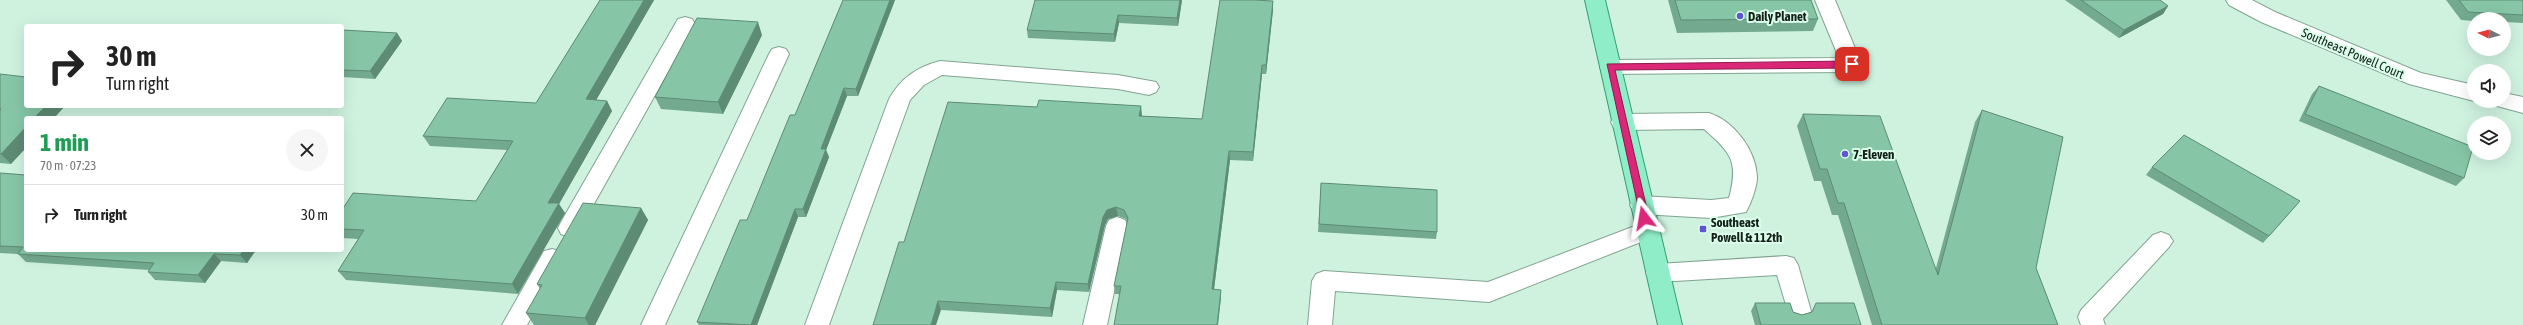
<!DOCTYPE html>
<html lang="en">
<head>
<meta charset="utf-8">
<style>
	:root { --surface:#fff; --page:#f6f6f6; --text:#222; --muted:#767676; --line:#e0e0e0 }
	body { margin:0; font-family:"Asap Condensed",sans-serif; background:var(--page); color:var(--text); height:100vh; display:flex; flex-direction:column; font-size:15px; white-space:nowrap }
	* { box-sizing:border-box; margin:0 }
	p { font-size:13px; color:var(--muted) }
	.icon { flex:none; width:22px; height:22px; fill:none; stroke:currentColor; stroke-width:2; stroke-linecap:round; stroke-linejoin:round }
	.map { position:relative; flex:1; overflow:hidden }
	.sheet { position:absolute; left:24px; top:116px; width:320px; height:136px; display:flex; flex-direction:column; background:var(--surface); border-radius:4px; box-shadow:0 4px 16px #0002 }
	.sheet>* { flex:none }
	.hud { position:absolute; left:24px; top:24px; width:320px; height:84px; border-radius:4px; box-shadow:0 4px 16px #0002; background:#fff; color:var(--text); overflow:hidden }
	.needle { width:26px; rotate:276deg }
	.controls { position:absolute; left:2467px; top:12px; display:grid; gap:8px }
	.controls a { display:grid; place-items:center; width:44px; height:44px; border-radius:50%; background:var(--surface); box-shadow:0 4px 16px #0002; font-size:20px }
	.pin { position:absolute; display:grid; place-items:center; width:34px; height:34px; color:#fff; margin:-17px; border-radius:8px; box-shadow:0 2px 6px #0006 }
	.me { position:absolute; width:44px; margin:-22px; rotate:346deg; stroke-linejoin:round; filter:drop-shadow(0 0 3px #0008) }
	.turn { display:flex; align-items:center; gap:14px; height:84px; padding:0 16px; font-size:18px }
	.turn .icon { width:52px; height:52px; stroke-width:2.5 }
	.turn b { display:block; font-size:28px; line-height:34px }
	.round { display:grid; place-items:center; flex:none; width:42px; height:42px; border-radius:21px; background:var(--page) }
	.headline { display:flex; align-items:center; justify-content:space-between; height:68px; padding:0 16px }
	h1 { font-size:24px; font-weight:700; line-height:30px; color:#1e9e55 }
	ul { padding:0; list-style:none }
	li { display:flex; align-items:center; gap:12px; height:60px; padding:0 16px; border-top:1px solid var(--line) }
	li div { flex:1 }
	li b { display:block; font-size:15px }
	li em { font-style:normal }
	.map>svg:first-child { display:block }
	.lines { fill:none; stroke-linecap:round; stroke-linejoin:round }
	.minor-casing { stroke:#82a391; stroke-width:2 }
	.major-casing { stroke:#349e73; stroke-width:2 }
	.minor { fill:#fff; fill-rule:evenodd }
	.major { fill:#8feec8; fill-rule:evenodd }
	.wall { fill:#73aa8f }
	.shaded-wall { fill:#5e8b74 }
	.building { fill:#86c6a6; stroke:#5e8b74 }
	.route { fill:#db2777; stroke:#8e194d }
	.poi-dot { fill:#6056cf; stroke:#dcffec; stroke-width:1.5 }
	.labels { text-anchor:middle; stroke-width:4; stroke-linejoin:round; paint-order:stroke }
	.poi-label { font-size:13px; font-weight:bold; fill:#132019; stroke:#dcffec; text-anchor:start }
	.street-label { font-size:13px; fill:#132019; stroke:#dcffec }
</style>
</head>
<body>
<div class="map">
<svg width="2523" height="325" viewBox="0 0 2523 325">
	<rect width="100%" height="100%" fill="#cff2df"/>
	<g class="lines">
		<defs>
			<path id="minor" d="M1815 0H1835L1862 65 1859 70 1852 72 1610 74 1603 72 1600 67 1603 62 1610 60 1839 58Z
				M2226 0H2252L2275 12 2421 73 2474 85V101L2409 84 2261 22 2229 5Z
				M685 17 692 19 695 24 577 234 569 237 561 234 558 228 561 222 678 19Z
				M779 47 786 49 789 54 665 325H641L769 54 772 49Z
				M940 61 1118 75 1156 82 1159 87 1156 92 1149 95 1118 89 942 75 924 85 910 100 829 325H805L889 99C901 78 917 67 940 61Z
				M2504 93 2523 97V113L2497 106 2493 101H2504Z
				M1709 113C1734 121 1756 150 1757 177 1757 187 1751 203 1746 212L1711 218 1641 214 1633 211 1630 205 1633 199 1641 196 1711 200 1729 198C1739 161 1731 153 1704 129L1622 130 1614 128 1611 122 1614 116 1622 114Z
				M1117 217 1125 220 1128 226 1107 325H1083L1106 226 1109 220Z
				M1648 221 1656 224 1659 230 1656 236 1489 302 1335 291 1332 325H1308L1312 281 1316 274 1324 271 1488 282Z
				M2161 232 2169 235 2173 241 2169 247 2103 319 2105 325H2081L2078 317 2081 310 2153 235Z
				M552 249 560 251 564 258 527 325H502L544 251Z
				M1786 256 1794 258 1798 265 1811 311 1808 318 1799 321 1790 318 1777 275 1658 282 1650 280 1646 273 1650 266 1658 264Z"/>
			<path id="major" d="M1585 0H1605L1682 325H1658Z"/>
		</defs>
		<use href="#minor" class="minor-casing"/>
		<use href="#major" class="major-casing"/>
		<use href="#minor" class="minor"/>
		<use href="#major" class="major"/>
	</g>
	<path class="wall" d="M600 0H654L596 100 607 101 612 111 559 204 565 213 518 294 346 280 338 271 358 239 342 238V210L476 201 507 150 430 146 423 136 536 103Z
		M843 0H895L858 96H847L826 150 829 157 806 217H798L757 325H699L697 322 747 220 795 115Z
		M1035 0H1182L1178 26 1119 23 1115 42 1028 38 1027 30Z
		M1668 0H1811L1818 19 1813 31 1677 33Z
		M2065 0H2160L2168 6 2163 14 2119 38Z
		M2446 0H2523V23L2504 22V19H2474V21L2461 20Z
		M1273 1V10L1266 74H1262L1253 161 1230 160 1214 289 1221 298 1115 294 1114 286 1127 222 1126 219 1118 216 1108 219 1105 225 1089 292 1057 290 1052 317 941 310 904 242 1037 107 1141 106V116L1202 119Z
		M342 30 397 33 402 41 375 79 342 77Z
		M762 35 723 114 661 109 655 97Z
		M0 74 26 106H65L54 118H26L11 164 0 163Z
		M2319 86 2464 178 2456 186 2299 121 2312 94Z
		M1982 110 2036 268 2058 325H1872L1838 215H1832L1821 181H1814L1797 126 1803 114 1936 268 1975 122Z
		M2152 167 2300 201 2263 243 2146 175Z
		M0 173 26 250H256L247 263 221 261 205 283 155 280 148 272 149 270 26 262 18 254 0 253Z
		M1321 183 1437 232 1436 239 1318 232Z
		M641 208 648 220 595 325H534L526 313 540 289 537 284Z
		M1755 303 1793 312 1802 315 1812 312 1816 303 1861 325H1755L1751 311Z"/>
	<path class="shaded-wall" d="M644 0H654L591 109 586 99Z
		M890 0H895L858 96 856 89Z
		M1180 0H1182L1178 26 1177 18Z
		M1273 1V10L1266 74V65Z
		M2168 6 2163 14 2119 38 2124 30Z
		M1118 15 1119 23 1115 42 1114 34Z
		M758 22 762 35 723 114 718 102Z
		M397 33 402 41 375 79 370 71Z
		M1262 65V74L1253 161V152Z
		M844 88 847 96 826 150 829 157 806 217 803 209 821 149Z
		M607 101 612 111 559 204 565 213 518 294 512 284 548 203Z
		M46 106H65L54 118H34Z
		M1141 106 1142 115 1140 125 1139 116Z
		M26 127V148L11 164 1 154Z
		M1229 151 1230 160 1213 297 1212 289Z
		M1116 207 1118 216 1108 219 1105 225 1089 292 1088 284 1103 217 1107 210Z
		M641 208 648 220 595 325H589L585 318Z
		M795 209 798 217 757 325H751Z
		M244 250H256L247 263 240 255Z
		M214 254 221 261 205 283 198 275Z
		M1056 282 1057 290 1052 317 1050 308Z
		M1221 290V298L1218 325H1217Z
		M938 301 941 310 936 325H931Z"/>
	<path class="building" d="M600 0H644L586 99 607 101 548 203H559L512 284 338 271 364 230 342 229V210L353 193 476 201 513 141 423 136 447 98 536 103Z
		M843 0H890L856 89 844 88 821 149H826L803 209H795L751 325 697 322 740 220H747L790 115H795Z
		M1035 0H1180L1177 18 1118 15 1114 34 1027 30Z
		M1220 0H1254L1273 1 1266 65H1262L1253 152 1229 151 1212 289 1221 290 1217 325H1114L1121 286H1114L1128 218 1124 210 1116 207 1107 210 1103 217 1088 284 1056 282 1050 308 938 301 931 325H873L899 242H904L948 102 1037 107 1039 100 1141 106 1139 116 1202 119Z
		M1675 0H1811L1818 19 1681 20Z
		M2081 0H2160L2168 6 2124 30Z
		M2459 0H2523V15L2468 12Z
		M697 18 758 22 718 102 655 97Z
		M342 30 397 33 370 71 342 70Z
		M0 74 26 77V106H46L34 118H26V127L1 154H0V110L1 109H0Z
		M2319 86 2473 147 2464 178 2305 114Z
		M1982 110 2063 137 2036 268 2058 325H1882L1844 203H1838L1827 169H1820L1803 114 1880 116 1938 275Z
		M2184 135 2300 201 2269 236 2152 167Z
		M0 173 26 175V250H244L240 255 214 254 198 275 148 272 154 263 18 254 23 247 0 246Z
		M1321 183 1437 190V232L1319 224Z
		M583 203 641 208 585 318 526 313 542 285 537 284Z
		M1755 303H1790L1793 312 1802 315 1812 312 1816 303H1854L1861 325H1761Z"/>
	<path class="route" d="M1852 61 1856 64 1852 68 1615 70 1649 218 1648 220H1641L1607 64Z"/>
	<g class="poi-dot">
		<circle cx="1740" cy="16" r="4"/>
		<circle cx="1845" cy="154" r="4"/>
		<rect x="1699" y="225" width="8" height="8" rx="2"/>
	</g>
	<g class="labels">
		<g class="poi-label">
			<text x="1748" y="21">Daily Planet</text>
			<text x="1853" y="159">7-Eleven</text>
			<text x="1711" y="227">Southeast<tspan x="1711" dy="15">Powell &amp; 112th</tspan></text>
		</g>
		<g class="street-label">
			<text transform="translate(2353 53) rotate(23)" y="5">Southeast Powell Court</text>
		</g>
	</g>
</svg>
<div class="controls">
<a><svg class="needle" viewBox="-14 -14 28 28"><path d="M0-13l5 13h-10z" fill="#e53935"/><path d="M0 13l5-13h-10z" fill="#767676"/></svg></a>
<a><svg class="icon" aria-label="sound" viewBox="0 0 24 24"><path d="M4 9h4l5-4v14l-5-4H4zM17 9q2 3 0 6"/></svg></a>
<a><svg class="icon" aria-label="layers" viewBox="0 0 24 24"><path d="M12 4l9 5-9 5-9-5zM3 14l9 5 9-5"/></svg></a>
</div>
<div class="pin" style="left:1852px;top:64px;background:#d93025"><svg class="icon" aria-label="arrive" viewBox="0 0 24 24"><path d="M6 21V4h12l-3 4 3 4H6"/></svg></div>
<svg class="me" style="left:1644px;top:218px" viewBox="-20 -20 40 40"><path d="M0-17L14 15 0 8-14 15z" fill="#db2777" stroke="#fff" stroke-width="4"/></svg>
<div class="hud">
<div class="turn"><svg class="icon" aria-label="right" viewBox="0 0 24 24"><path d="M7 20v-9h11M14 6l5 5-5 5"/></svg><div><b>30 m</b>Turn right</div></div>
</div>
<section class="sheet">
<div class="headline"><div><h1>1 min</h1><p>70 m · 07:23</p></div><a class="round"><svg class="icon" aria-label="close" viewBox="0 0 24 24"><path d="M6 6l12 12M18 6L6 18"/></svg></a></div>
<ul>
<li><svg class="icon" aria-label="right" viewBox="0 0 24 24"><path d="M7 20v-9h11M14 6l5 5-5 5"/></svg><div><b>Turn right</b></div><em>30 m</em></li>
</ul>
</section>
</div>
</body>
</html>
